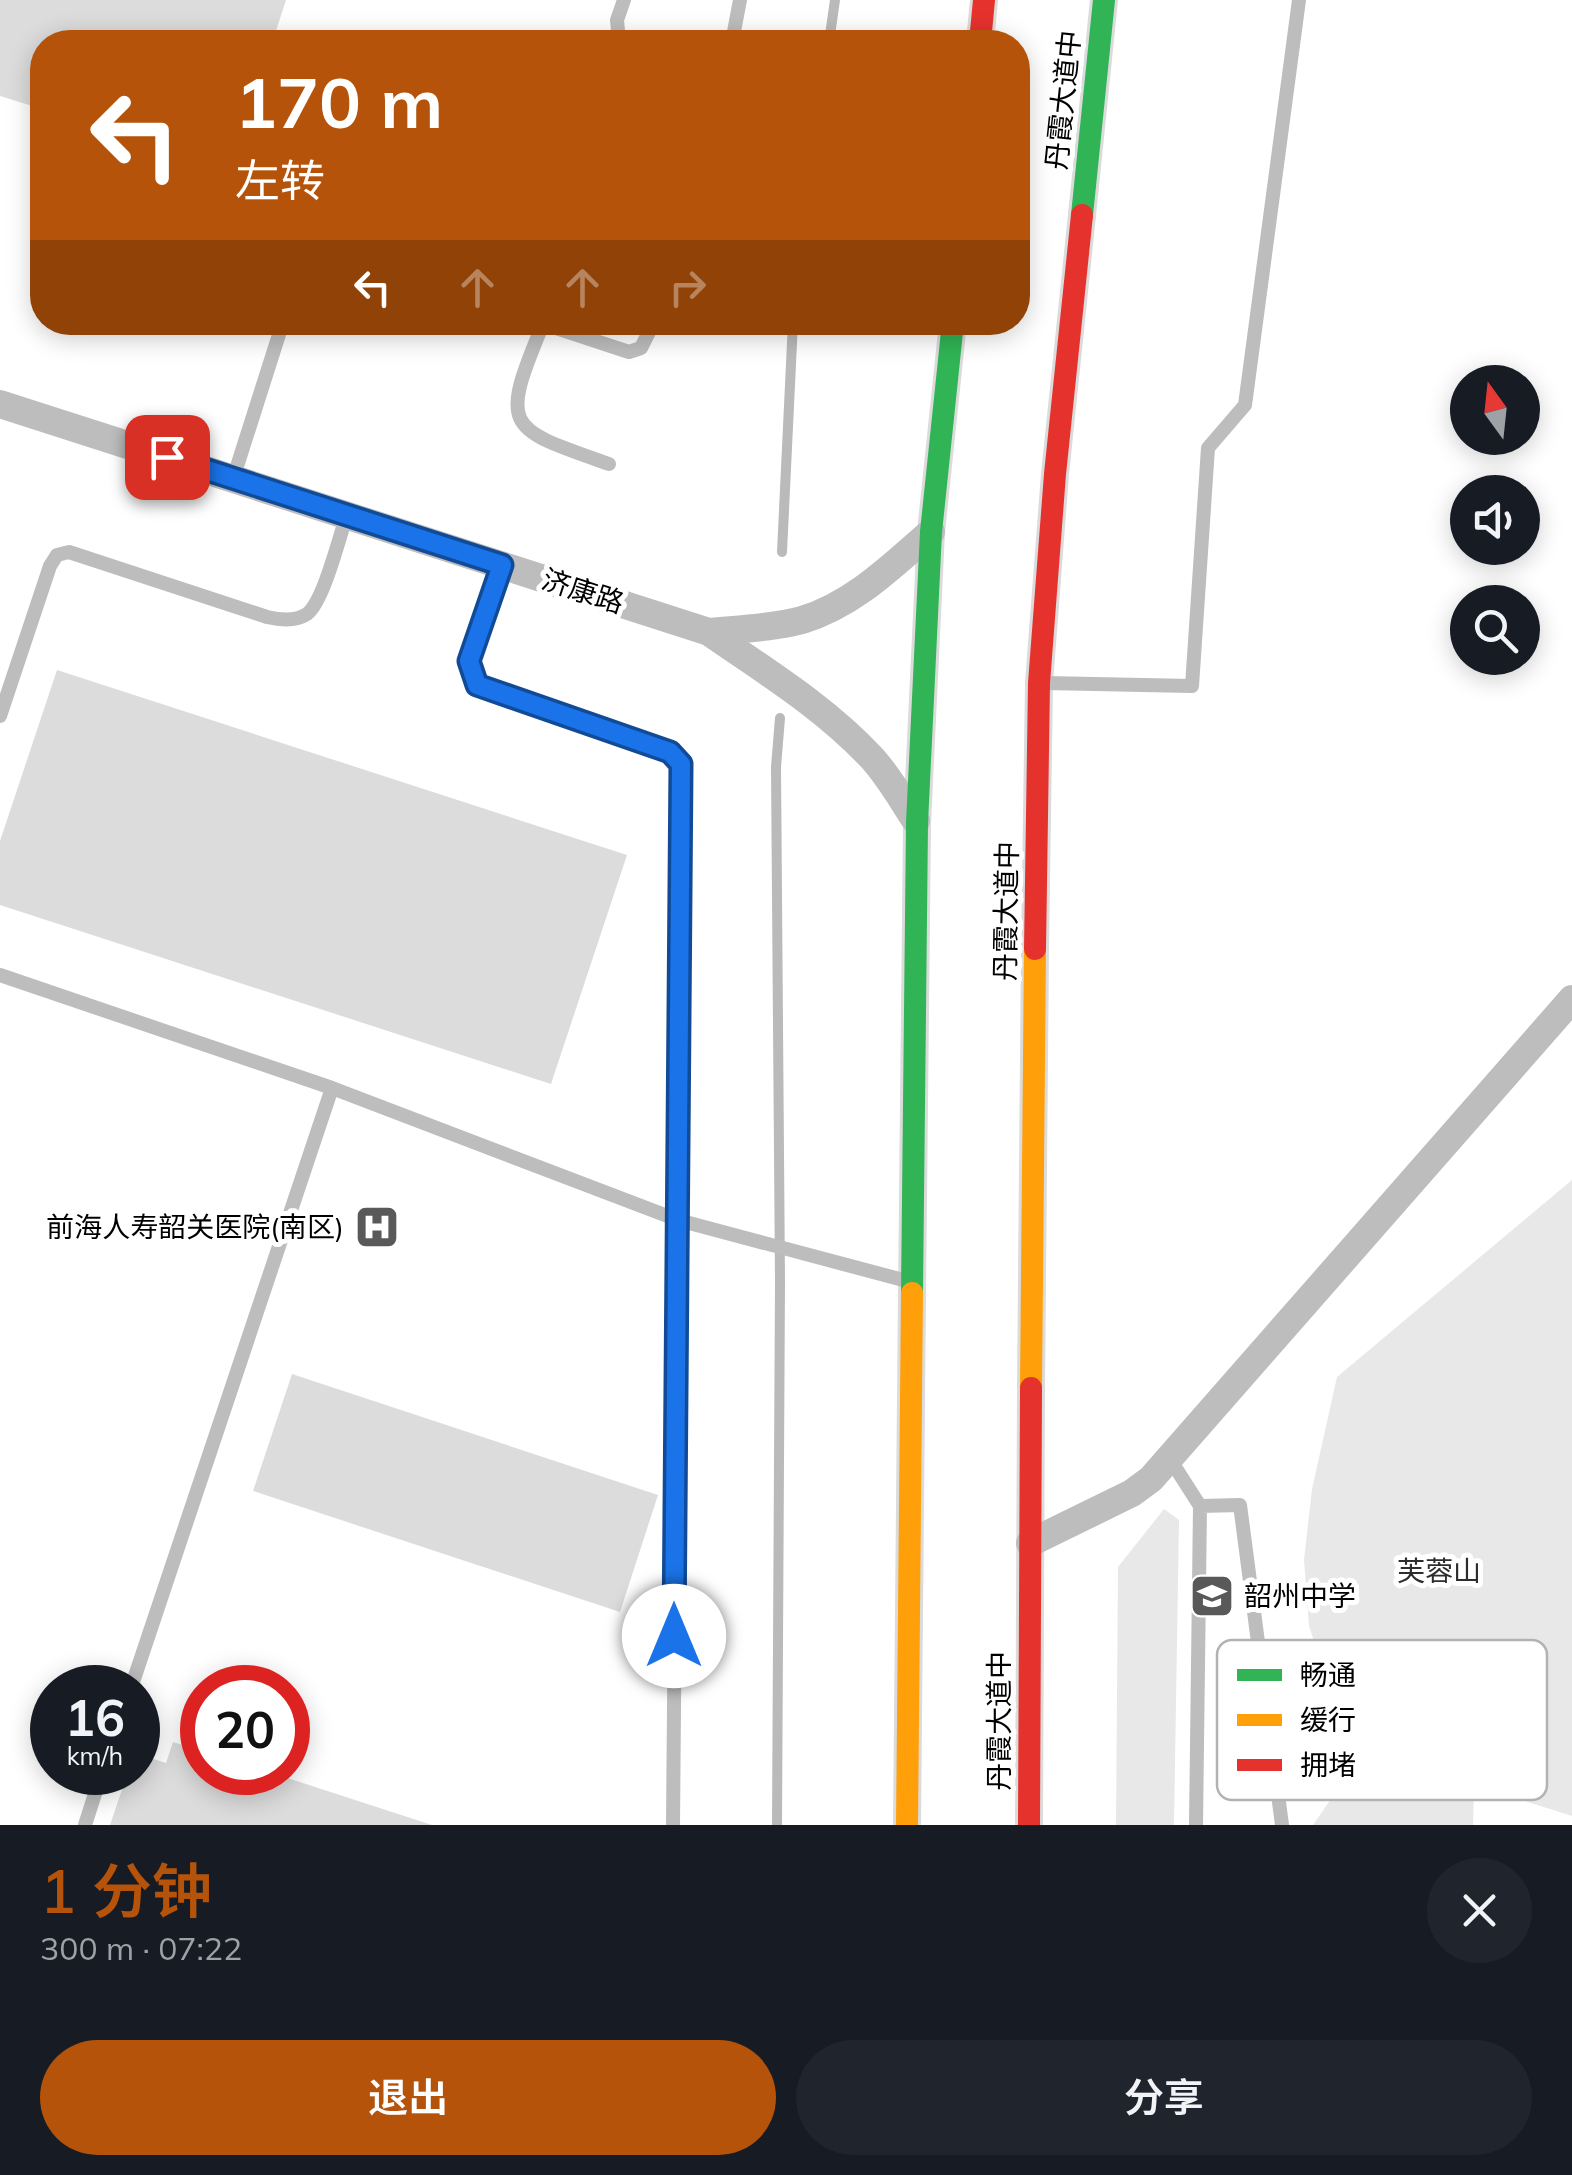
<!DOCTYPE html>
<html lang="zh">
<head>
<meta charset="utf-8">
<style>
	:root { --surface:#171b24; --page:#20242c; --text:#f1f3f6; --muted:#9ea1a6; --accent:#b45309 }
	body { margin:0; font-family:Mulish,"Noto Sans SC",sans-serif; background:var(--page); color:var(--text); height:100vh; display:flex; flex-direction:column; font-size:38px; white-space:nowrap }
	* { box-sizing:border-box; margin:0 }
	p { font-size:32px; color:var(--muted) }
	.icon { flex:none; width:55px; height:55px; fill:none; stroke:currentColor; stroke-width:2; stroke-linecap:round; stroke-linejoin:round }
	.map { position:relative; height:1825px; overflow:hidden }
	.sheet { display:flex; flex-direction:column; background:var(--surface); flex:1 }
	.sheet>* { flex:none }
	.top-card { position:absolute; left:30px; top:30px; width:1000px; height:305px; border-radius:40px; box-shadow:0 5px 25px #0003; background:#b45309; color:#fff; overflow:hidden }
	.needle { width:65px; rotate:345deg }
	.fabs { position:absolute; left:1450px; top:365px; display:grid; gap:20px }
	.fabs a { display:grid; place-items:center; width:90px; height:90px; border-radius:50%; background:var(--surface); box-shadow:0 5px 25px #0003; font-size:50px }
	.speed { position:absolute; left:30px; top:1665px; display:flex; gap:20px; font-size:50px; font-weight:700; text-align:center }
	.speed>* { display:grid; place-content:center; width:130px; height:130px; border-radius:50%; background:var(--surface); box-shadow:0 5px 25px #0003; line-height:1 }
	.speed small { font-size:25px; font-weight:400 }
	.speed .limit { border:15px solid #d22; background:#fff; color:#111 }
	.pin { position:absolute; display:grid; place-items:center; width:85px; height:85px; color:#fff; margin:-42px; border-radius:20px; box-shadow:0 5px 15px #0006 }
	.me { position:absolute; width:110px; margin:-55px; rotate:0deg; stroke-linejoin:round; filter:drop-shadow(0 0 8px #0008) }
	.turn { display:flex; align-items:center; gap:35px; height:210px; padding:0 40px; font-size:45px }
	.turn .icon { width:130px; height:130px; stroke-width:2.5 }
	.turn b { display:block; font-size:70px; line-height:85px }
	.lanes { display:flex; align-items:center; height:95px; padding:0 40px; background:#0003; justify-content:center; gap:50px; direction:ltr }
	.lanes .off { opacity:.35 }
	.round { display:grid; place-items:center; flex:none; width:105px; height:105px; border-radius:52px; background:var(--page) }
	.overview { display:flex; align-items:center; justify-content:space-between; height:170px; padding:0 40px }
	h1 { font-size:60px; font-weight:600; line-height:75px; color:var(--accent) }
	.action { display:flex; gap:20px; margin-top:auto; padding:20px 40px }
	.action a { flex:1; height:115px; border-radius:60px; background:var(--accent); color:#fff; font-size:40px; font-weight:600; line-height:115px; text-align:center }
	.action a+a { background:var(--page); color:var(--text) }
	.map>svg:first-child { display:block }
	.green { fill:#e8e8e8 }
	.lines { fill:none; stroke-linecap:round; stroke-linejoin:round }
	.stream { stroke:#bababa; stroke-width:10 }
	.building { fill:#dcdcdc }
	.fast-casing { stroke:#dbdbdb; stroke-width:28 }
	.slow-casing { stroke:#dbdbdb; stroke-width:28 }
	.jam-casing { stroke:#dbdbdb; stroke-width:28 }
	.lane { stroke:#bdbdbd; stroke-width:14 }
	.street { stroke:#bdbdbd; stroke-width:28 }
	.fast { stroke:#30b455; stroke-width:22 }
	.slow { stroke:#ff9f0a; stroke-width:22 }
	.jam { stroke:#e5322d; stroke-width:22 }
	.route-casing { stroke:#114b97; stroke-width:25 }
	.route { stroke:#1a73e8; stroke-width:18 }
	.labels { text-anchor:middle; stroke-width:10; stroke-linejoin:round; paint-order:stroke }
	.street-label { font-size:28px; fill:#000; stroke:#fff }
	.poi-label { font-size:28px; fill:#000; stroke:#fff; text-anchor:end }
	.park-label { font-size:28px; fill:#2d2d2d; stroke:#fff }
	.key { fill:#fff; stroke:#b2b2b2; stroke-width:2.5 }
	.key-label { font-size:28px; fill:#000 }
</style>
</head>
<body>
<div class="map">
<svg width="1572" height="1825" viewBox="0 0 1572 1825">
	<rect width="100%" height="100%" fill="#fff"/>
	<path class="green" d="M1572 1180V1816L1474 1785 1473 1825H1313L1371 1741 1344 1710 1326 1677 1309 1626 1304 1560 1312 1489 1337 1377Z
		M1164 1509 1179 1520 1174 1825H1116L1118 1567Z"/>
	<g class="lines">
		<path class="stream" d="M829 42 835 0
			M782 552 793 322
			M777 1825 780 1282 776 767 780 718"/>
	</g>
	<path class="building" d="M0 0H286L274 37 288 42H42V109L0 96Z
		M57 670 627 855 551 1084 0 905V841Z
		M292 1374 658 1495 620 1612 253 1491Z
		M173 1742 202 1751V1772H269L432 1825H110L128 1772H138V1754L166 1763Z"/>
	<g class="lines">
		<defs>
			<path id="fast" d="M1082 215 1104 0
				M912 1293 917 823 931 532 953 322"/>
			<path id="slow" d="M1031 1388 1035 949
				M907 1825 912 1293"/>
			<path id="jam" d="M980 42 984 0
				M1035 949 1039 683 1055 474 1082 215
				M1029 1825 1031 1388"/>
		</defs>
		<use href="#fast" class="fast-casing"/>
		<use href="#slow" class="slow-casing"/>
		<use href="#jam" class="jam-casing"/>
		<path class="lane" d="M619 42 617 20 624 0
			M732 42 740 0
			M538 322 629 352 641 348 654 322
			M543 324C499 429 506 428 609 464
			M233 479 283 322
			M502 565 469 661 477 685 670 752 681 764 682 774 673 1825
			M1045 683 1192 686 1208 448 1245 405 1299 0
			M0 716 50 566 57 555 69 552 267 617C280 620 295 622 307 614 324 601 339 537 347 515
			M0 975 332 1088 678 1220 907 1281
			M1170 1459 1200 1506 1196 1825
			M1200 1506 1240 1505 1282 1825
			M131 1688 332 1088
			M85 1825 102 1772"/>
		<path class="street" d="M0 404 709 632C765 671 823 706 871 757 888 775 902 800 916 821
			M709 632C740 629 772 628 802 620 853 605 893 565 931 532
			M1030 1543 1132 1493 1151 1479 1572 999"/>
		<use href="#fast" class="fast"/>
		<use href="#slow" class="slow"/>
		<use href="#jam" class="jam"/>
	</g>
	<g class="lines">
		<defs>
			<path id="route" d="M167 457 502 565 469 661 477 685 670 752 681 764 674 1636"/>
		</defs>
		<use href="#route" class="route-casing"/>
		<use href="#route" class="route"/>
	</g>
	<defs>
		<symbol id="hospital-square" viewBox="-11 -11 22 22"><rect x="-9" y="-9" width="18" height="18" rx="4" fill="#595959" stroke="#fff"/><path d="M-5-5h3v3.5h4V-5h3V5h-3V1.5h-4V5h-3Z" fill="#fff"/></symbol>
		<symbol id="school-square" viewBox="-11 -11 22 22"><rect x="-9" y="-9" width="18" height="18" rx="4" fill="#595959" stroke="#fff"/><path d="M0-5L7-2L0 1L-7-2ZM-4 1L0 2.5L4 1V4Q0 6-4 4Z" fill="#fff"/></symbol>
	</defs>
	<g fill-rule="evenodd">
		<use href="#hospital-square" x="352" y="1202" width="50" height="50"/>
		<use href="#school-square" x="1187" y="1571" width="50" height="50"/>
	</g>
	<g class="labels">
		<g class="street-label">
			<text transform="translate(1063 100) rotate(-84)" y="10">丹霞大道中</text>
			<text transform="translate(583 591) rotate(18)" y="10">济康路</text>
			<text transform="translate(1006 911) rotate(-89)" y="10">丹霞大道中</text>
			<text transform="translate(999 1721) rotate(-90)" y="10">丹霞大道中</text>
		</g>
		<g class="poi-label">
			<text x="344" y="1237">前海人寿韶关医院(南区)</text>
			<text x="1244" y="1606" text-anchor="start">韶州中学</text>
		</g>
		<g class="park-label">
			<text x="1439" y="1581">芙蓉山</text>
		</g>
	</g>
	<rect x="1217" y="1640" width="330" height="160" rx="15" class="key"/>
	<rect x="1237" y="1669" width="45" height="12" fill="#30b455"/>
	<rect x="1237" y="1714" width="45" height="12" fill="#ff9f0a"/>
	<rect x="1237" y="1759" width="45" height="12" fill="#e5322d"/>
	<g class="key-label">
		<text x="1300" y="1685">畅通</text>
		<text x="1300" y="1730">缓行</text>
		<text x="1300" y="1775">拥堵</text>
	</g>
</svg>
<div class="fabs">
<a><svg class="needle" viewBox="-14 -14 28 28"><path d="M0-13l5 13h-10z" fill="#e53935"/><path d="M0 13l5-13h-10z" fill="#9ea1a6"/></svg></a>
<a><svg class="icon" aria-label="sound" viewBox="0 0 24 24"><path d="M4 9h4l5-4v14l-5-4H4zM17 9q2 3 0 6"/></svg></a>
<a><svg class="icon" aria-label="search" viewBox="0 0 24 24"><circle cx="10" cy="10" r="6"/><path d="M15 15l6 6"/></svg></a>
</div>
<div class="speed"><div>16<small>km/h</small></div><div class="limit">20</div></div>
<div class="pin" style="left:167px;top:457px;background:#d93025"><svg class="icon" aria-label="arrive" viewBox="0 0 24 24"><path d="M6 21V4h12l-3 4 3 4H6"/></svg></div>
<svg class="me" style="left:674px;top:1636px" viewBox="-20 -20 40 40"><circle r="19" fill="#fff"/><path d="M0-13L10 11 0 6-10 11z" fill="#1a73e8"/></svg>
<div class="top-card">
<div class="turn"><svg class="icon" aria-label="left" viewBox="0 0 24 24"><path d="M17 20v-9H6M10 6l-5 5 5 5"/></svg><div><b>170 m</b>左转</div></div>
<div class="lanes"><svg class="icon" aria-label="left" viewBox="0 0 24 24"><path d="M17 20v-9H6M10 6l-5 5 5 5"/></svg><svg class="icon off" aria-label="ahead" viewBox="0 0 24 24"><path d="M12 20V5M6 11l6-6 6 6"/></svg><svg class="icon off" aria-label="ahead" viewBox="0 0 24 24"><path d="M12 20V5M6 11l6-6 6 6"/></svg><svg class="icon off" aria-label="right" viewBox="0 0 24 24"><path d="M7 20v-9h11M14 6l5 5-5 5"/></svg></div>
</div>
</div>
<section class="sheet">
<div class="overview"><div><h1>1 分钟</h1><p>300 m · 07:22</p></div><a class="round"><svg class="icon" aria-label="close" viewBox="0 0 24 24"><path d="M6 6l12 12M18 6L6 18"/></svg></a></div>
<div class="action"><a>退出</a><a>分享</a></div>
</section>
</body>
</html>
